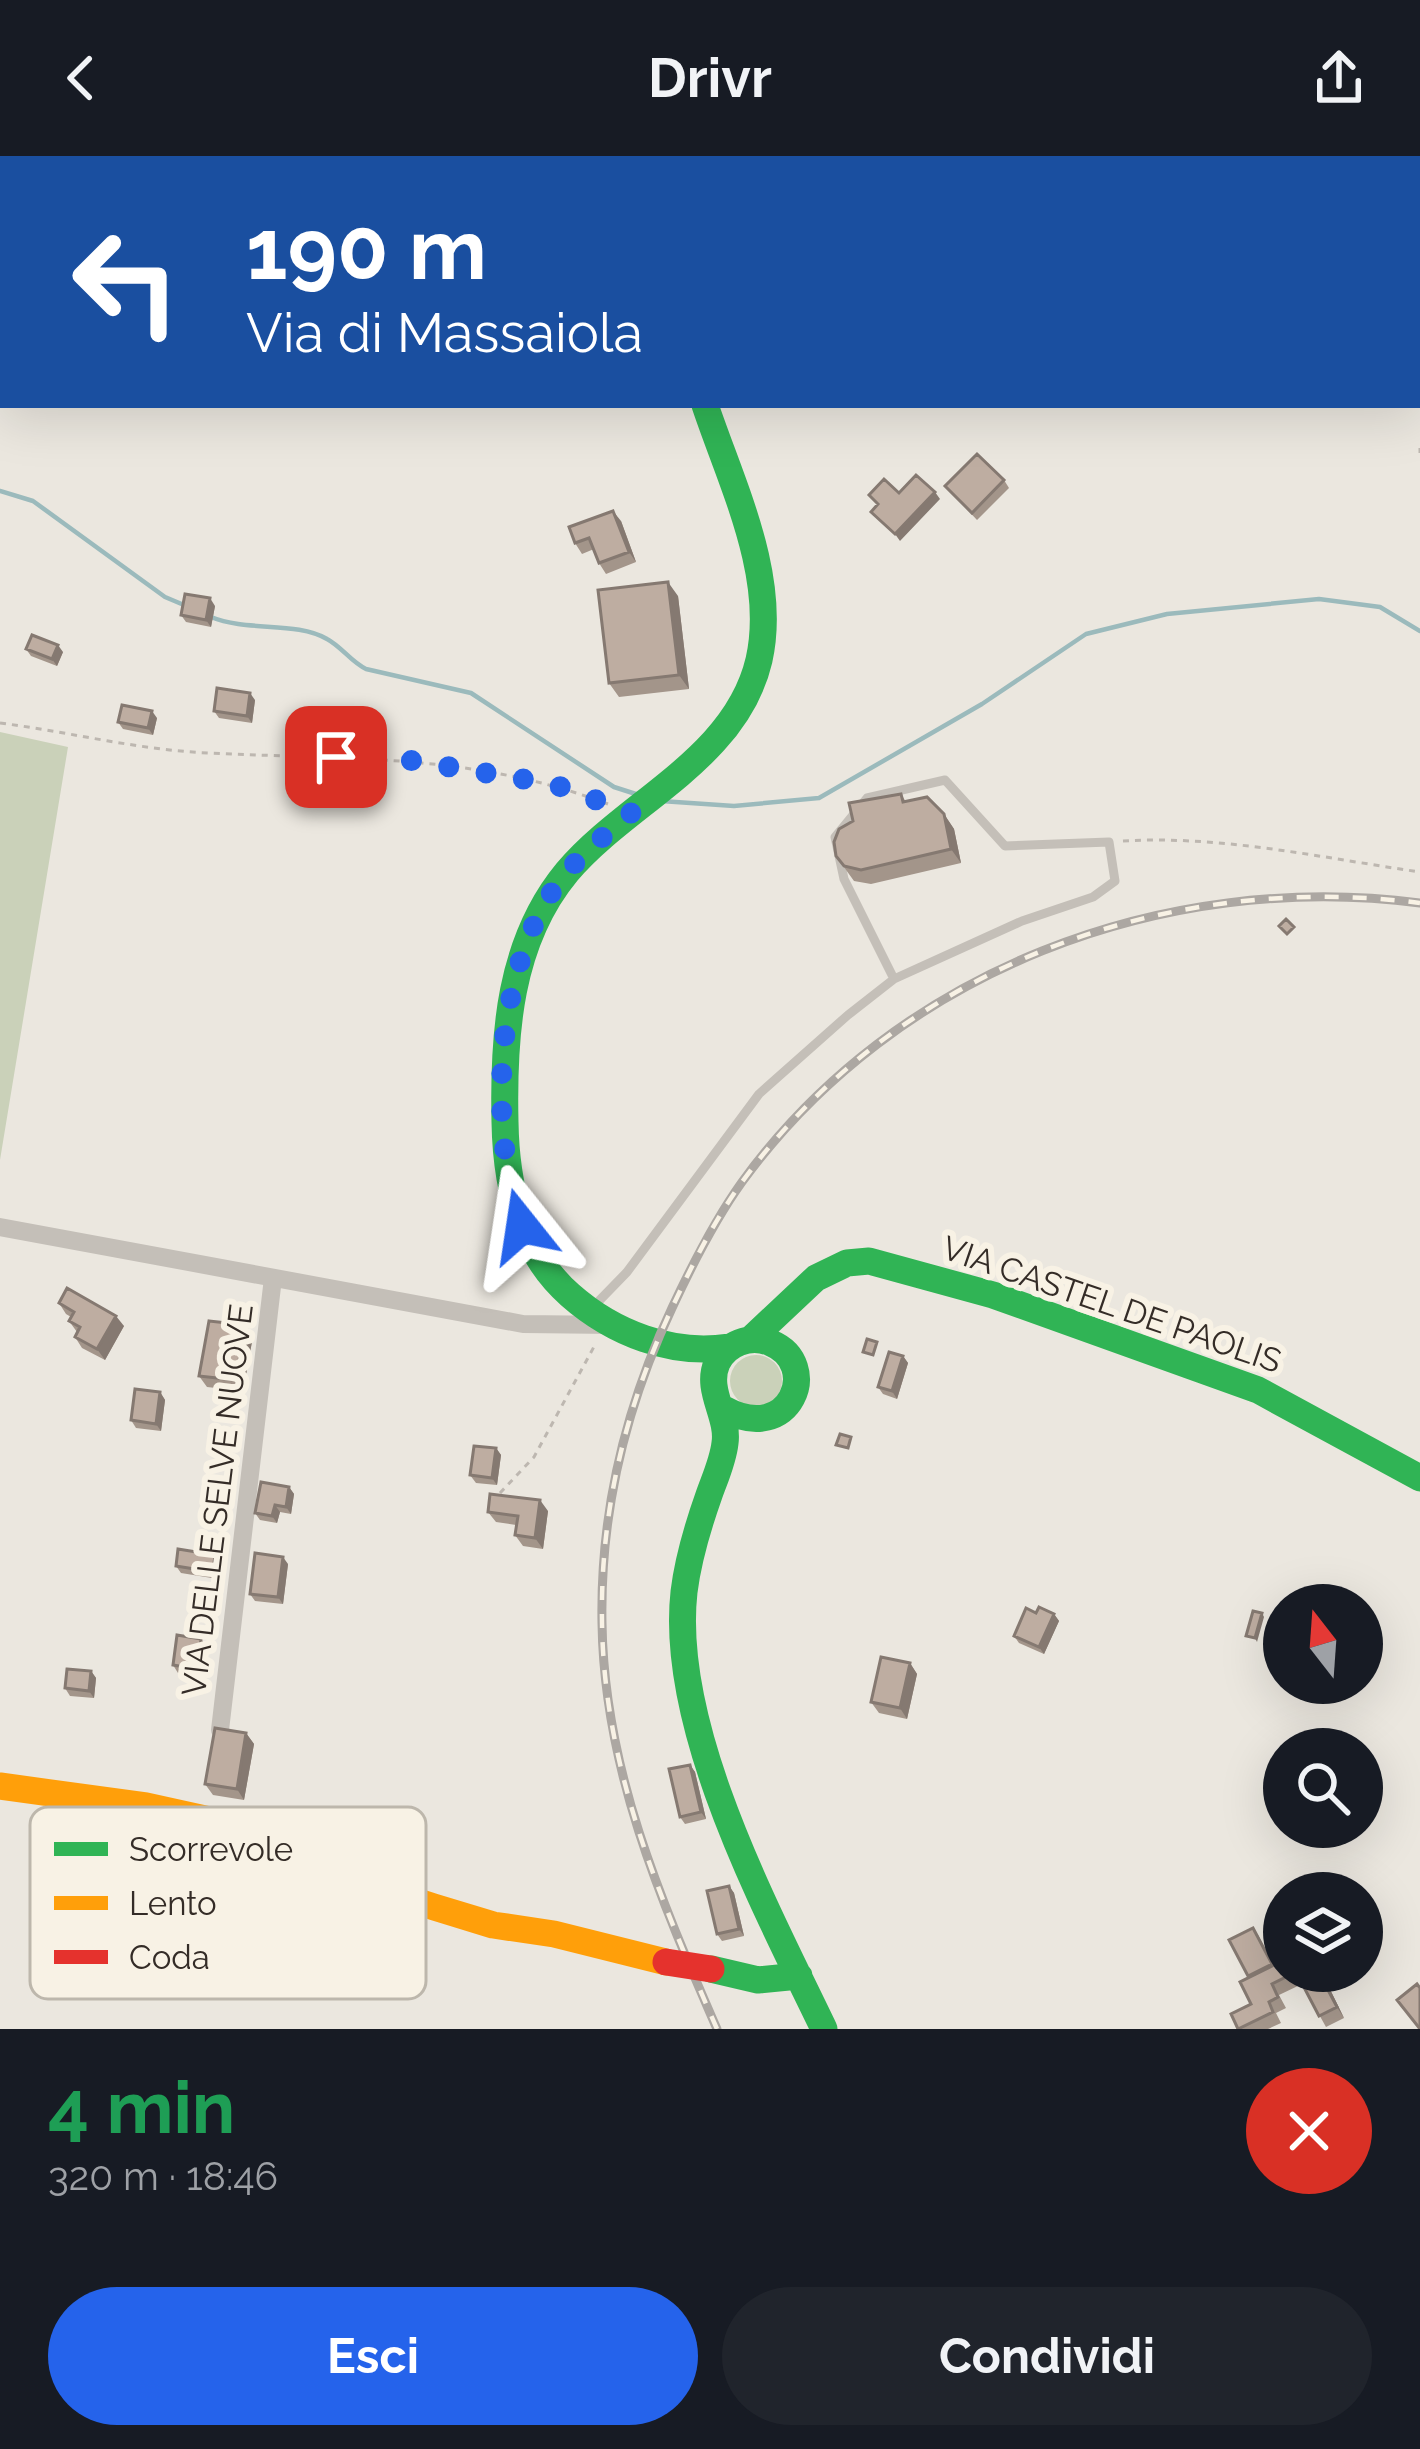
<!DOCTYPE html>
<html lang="it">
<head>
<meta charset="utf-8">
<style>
	:root { --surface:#171b24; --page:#20242c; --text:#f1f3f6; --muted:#9ea1a6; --accent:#2563eb }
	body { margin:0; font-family:Raleway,sans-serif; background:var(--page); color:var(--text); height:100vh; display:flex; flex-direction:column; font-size:45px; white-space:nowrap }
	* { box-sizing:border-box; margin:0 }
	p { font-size:39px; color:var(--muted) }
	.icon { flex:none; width:66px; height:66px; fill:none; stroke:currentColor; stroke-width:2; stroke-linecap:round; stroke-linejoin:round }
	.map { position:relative; height:1873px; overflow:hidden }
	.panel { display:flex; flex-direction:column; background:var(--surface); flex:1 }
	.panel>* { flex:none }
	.hud { position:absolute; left:0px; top:0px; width:1422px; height:252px; box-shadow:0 12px 48px #0002; background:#1a4fa0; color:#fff; overflow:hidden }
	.needle { width:78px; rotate:343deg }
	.fabs { position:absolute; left:1263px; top:1428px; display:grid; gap:24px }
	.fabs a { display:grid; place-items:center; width:120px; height:120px; border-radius:50%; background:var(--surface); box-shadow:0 12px 48px #0002; font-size:60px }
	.pin { position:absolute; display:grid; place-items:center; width:102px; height:102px; color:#fff; margin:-51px; border-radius:24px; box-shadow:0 6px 18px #0006 }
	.me { position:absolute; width:132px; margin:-66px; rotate:345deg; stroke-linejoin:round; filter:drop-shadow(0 0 9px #0008) }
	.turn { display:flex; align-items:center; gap:42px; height:252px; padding:0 48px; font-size:54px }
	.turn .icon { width:156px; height:156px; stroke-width:2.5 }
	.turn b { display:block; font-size:84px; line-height:102px }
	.round { display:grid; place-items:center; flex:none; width:126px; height:126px; border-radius:63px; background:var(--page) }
	.head { display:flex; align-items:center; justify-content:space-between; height:204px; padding:0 48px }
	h1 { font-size:72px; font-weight:700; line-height:90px; color:#1e9e55 }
	.primary-button { display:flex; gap:24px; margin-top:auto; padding:24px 48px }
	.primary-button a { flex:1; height:138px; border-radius:72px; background:var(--accent); color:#fff; font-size:48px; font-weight:700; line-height:138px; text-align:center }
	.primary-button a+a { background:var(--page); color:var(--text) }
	header { display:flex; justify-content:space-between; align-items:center; height:156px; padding:0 48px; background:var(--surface); font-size:54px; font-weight:700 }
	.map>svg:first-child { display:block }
	.green { fill:#cad1b9 }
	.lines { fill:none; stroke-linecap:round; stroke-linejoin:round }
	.stream { stroke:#9bbabc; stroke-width:4.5 }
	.path { stroke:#bdb7b0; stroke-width:3; stroke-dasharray:6 6; stroke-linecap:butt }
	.lane { stroke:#c4bfb8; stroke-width:9 }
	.street { stroke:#c4bfb8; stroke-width:18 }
	.fast { stroke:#30b455; stroke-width:27 }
	.slow { stroke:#ff9f0a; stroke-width:27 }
	.rail-casing { stroke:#aca7a2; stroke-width:9 }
	.rail { stroke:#f8f2e5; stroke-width:4.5; stroke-dasharray:14; stroke-linecap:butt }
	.jam-bridge { stroke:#e5322d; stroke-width:27 }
	.wall { fill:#a3958a }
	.shaded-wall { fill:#857971 }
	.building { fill:#beada1; stroke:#857971; stroke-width:3 }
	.route { stroke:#2563eb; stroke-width:21; stroke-dasharray:0 37.8 }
	.labels { text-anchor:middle; stroke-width:12; stroke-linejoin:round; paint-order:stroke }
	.street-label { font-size:33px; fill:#342c27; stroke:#f8f2e5 }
	.key { fill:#f8f2e5; stroke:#bdb7ac; stroke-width:3 }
	.key-label { font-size:33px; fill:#342c27 }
</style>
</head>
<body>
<header><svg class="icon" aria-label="back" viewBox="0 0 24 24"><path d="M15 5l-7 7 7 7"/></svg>Drivr<svg class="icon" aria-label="share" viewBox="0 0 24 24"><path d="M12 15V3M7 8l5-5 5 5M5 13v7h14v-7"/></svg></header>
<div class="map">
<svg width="1420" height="1873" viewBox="0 0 1420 1873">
	<rect width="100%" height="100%" fill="#ebe7df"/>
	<path class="green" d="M0 576 68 591 0 1004Z
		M730 1225a26 26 0 1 1 52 0a26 26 0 1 1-52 0Z"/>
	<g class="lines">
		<path class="stream" d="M0 335 33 345 165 441 184 449
			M211 461C247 476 296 465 327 483 342 491 351 506 366 513L471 537 614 631 639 639
			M661 645 734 650 819 642 982 548 1086 478 1167 458 1319 443 1380 451 1420 475"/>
		<path class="path" d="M1420 292V297
			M0 567C70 576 138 594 209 597 350 604 473 597 608 648
			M1123 685C1221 679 1323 702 1420 716
			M500 1337 534 1301 596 1187"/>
		<path class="lane" d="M594 1150 627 1116 759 938 848 859 894 823 1022 765 1093 741 1115 725 1109 686 1005 690 945 624 867 642 835 681 844 723 894 823"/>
		<path class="street" d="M650 0 651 3
			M1053 0 1055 3
			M1419 167 1420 168
			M0 1071 523 1168 615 1169
			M220 1574 273 1122"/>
		<path class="fast" d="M705 249C731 327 778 420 759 504 736 603 627 645 567 716 509 786 503 879 505 966 506 1030 520 1095 570 1139 613 1177 672 1200 729 1191
			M751 1183 816 1122 847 1107 869 1105 993 1139 1258 1234 1420 1322
			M724 1253C791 1290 822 1208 771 1187 750 1178 726 1188 717 1207 705 1234 729 1260 725 1287 723 1305 715 1322 709 1339 698 1370 688 1403 684 1436 669 1572 766 1752 824 1873
			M711 1813 758 1824 799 1820"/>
		<path class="slow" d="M0 1630 146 1650 214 1665 354 1725 434 1751 493 1769 554 1778 666 1806"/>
		<defs>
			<path id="rail" d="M717 1873C660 1742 604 1613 602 1467 600 1357 625 1252 672 1152 692 1109 714 1065 742 1026 896 814 1164 714 1420 747"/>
		</defs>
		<use href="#rail" class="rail-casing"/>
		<use href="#rail" class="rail"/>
		<path class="jam-bridge" d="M666 1806 711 1813"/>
	</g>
	<path class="wall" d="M1004 324 1009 332 977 364 945 330Z
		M621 365 636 406 606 418 599 407 594 393 582 398 575 387Z
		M678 440 689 533 619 541 609 527Z
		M215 450 211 471 186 466 181 459Z
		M26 493 63 496 57 510 31 500Z
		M255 544 252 567 219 562 214 555Z
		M157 562 153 579 123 573 118 566Z
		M901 638 906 646 944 658 954 673 961 707 871 728 854 725 836 700Z
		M59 1147 124 1170 105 1204 82 1192 75 1181 77 1176 69 1165 71 1161 66 1158Z
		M246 1169 253 1180 243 1235 207 1231 199 1220Z
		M903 1200 908 1207 897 1243 883 1238 878 1231Z
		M160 1236 165 1244 161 1275 136 1272 131 1264Z
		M496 1292 501 1299 497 1329 476 1327 470 1319Z
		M289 1331 294 1338 291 1358 280 1356 277 1367 260 1364 255 1357Z
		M548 1355 543 1393 523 1390 515 1379 516 1369 496 1366 488 1356Z
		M220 1406 218 1423 181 1417 176 1410Z
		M288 1408 283 1448 255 1445 250 1438Z
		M1036 1457 1054 1458 1059 1465 1044 1498 1019 1487 1014 1480Z
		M201 1483 206 1490 202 1520 178 1517 173 1509Z
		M910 1507 917 1518 907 1563 879 1557 871 1546Z
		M91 1515 96 1522 94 1542 70 1540 65 1532Z
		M246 1577 254 1588 244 1644 213 1639 205 1628Z
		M690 1609 695 1616 706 1663 685 1668 680 1661Z
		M729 1730 734 1737 744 1780 722 1785 717 1778Z
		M1258 1779 1274 1809 1284 1815H1321L1344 1862 1326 1871 1302 1828 1279 1839 1286 1852 1276 1857 1281 1867 1268 1873H1238L1251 1848Z"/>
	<path class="shaded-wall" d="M935 336 940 343 900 385 895 378Z
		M613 355 621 365 636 406 629 396Z
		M668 426 678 440 689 533 679 519Z
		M210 442 215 450 211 471 206 464Z
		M58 489 63 496 57 510 52 503Z
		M250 537 255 544 252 567 247 560Z
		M152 555 157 562 153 579 148 572Z
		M944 658 954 673 961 707 951 693Z
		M116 1160 124 1170 105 1204 97 1193Z
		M246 1169 253 1180 243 1235 235 1224Z
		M903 1200 908 1207 897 1243 892 1235Z
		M160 1236 165 1244 161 1275 156 1268Z
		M496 1292 501 1299 497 1329 492 1322Z
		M289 1331 294 1338 291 1358 286 1351Z
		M540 1344 548 1355 543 1393 535 1382Z
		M275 1349 280 1356 277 1367 272 1360Z
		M215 1399 220 1406 218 1423 213 1416Z
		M283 1401 288 1408 283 1448 278 1441Z
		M1262 1457 1264 1461 1257 1486 1255 1482Z
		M1054 1458 1059 1465 1044 1498 1039 1491Z
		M201 1483 206 1490 202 1520 197 1513Z
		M910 1507 917 1518 907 1563 900 1552Z
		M91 1515 96 1522 94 1542 89 1535Z
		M246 1577 254 1588 244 1644 237 1633Z
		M690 1609 695 1616 706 1663 701 1656Z
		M729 1730 734 1737 744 1780 739 1773Z
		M1318 1815H1321L1344 1862 1337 1851Z"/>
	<path class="building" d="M977 298 1004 324 972 357 945 330Z
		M916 319 935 336 895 378 871 356 878 348 869 339 884 323 899 337Z
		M613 355 629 396 599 407 589 382 575 387 569 371Z
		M668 426 679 519 609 527 598 434Z
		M185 438 210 442 206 464 181 459Z
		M32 479 58 489 52 503 26 493Z
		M217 532 250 537 247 560 214 555Z
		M122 549 152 555 148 572 118 566Z
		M901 638 903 646 927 641 944 658 951 693 861 714 844 710 836 700 834 686 839 673 853 665 849 647Z
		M1286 763 1294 771 1287 778 1279 770Z
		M67 1132 116 1160 97 1193 75 1181 80 1171 69 1165 74 1156 59 1147Z
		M209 1165 246 1169 235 1224 199 1220Z
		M867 1183 877 1186 873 1199 863 1196Z
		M889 1196 903 1200 892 1235 878 1231Z
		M135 1233 160 1236 156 1268 131 1264Z
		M840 1278 851 1281 848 1292 836 1289Z
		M474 1290 496 1292 492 1322 470 1319Z
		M261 1326 289 1331 286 1351 275 1349 272 1360 255 1357Z
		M490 1338 540 1344 535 1382 515 1379 518 1360 488 1356Z
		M178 1393 215 1399 213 1416 176 1410Z
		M255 1397 283 1401 278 1441 250 1438Z
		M202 1430 214 1432 212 1443 201 1442Z
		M1039 1451 1054 1458 1039 1491 1014 1480 1026 1452 1036 1457Z
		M1253 1455 1262 1457 1255 1482 1246 1480Z
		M177 1479 201 1483 197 1513 173 1509Z
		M881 1501 910 1507 900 1552 871 1546Z
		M67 1513 91 1515 89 1535 65 1532Z
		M215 1572 246 1577 237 1633 205 1628Z
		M690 1609 701 1656 680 1661 669 1613Z
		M729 1730 739 1773 717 1778 707 1735Z
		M1253 1772 1272 1808 1248 1820 1229 1784Z
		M1284 1804V1815H1318L1337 1851 1319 1860 1296 1816 1272 1828 1278 1841 1269 1846 1273 1856 1238 1873 1231 1858 1251 1848 1240 1826Z
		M1417 1828 1420 1832V1873L1397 1844Z"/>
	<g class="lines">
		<path class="route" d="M336 601 402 603 553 628 631 657C603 681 572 705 552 736 495 822 488 975 522 1070"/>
	</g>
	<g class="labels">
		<g class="street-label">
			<text transform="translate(1112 1148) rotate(19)" y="12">VIA CASTEL DE PAOLIS</text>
			<text transform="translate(217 1344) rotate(-83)" y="12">VIA DELLE SELVE NUOVE</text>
		</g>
	</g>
	<rect x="30" y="1651" width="396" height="192" rx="18" class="key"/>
	<rect x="54" y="1686" width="54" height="14" fill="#30b455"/>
	<rect x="54" y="1740" width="54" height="14" fill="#ff9f0a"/>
	<rect x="54" y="1794" width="54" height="14" fill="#e5322d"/>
	<g class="key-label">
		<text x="129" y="1705">Scorrevole</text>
		<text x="129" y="1759">Lento</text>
		<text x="129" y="1813">Coda</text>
	</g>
</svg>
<div class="fabs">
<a><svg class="needle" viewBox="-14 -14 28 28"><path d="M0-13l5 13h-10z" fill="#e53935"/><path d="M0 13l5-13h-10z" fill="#9ea1a6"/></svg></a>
<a><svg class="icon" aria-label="search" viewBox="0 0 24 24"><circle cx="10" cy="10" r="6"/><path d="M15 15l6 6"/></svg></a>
<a><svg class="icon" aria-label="layers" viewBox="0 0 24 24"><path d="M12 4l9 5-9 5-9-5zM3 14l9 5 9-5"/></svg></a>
</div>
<div class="pin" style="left:336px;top:601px;background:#d93025"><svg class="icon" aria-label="arrive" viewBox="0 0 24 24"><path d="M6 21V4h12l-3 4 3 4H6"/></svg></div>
<svg class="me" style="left:522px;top:1070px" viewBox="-20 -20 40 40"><path d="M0-17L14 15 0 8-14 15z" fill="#2563eb" stroke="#fff" stroke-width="4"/></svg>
<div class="hud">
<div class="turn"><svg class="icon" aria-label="left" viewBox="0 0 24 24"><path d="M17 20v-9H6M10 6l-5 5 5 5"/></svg><div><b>190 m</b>Via di Massaiola</div></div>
</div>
</div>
<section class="panel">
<div class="head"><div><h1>4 min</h1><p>320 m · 18:46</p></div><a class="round" style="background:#d93025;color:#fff"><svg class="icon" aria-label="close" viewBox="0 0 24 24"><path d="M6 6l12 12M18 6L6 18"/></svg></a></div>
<div class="primary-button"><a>Esci</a><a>Condividi</a></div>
</section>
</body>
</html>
